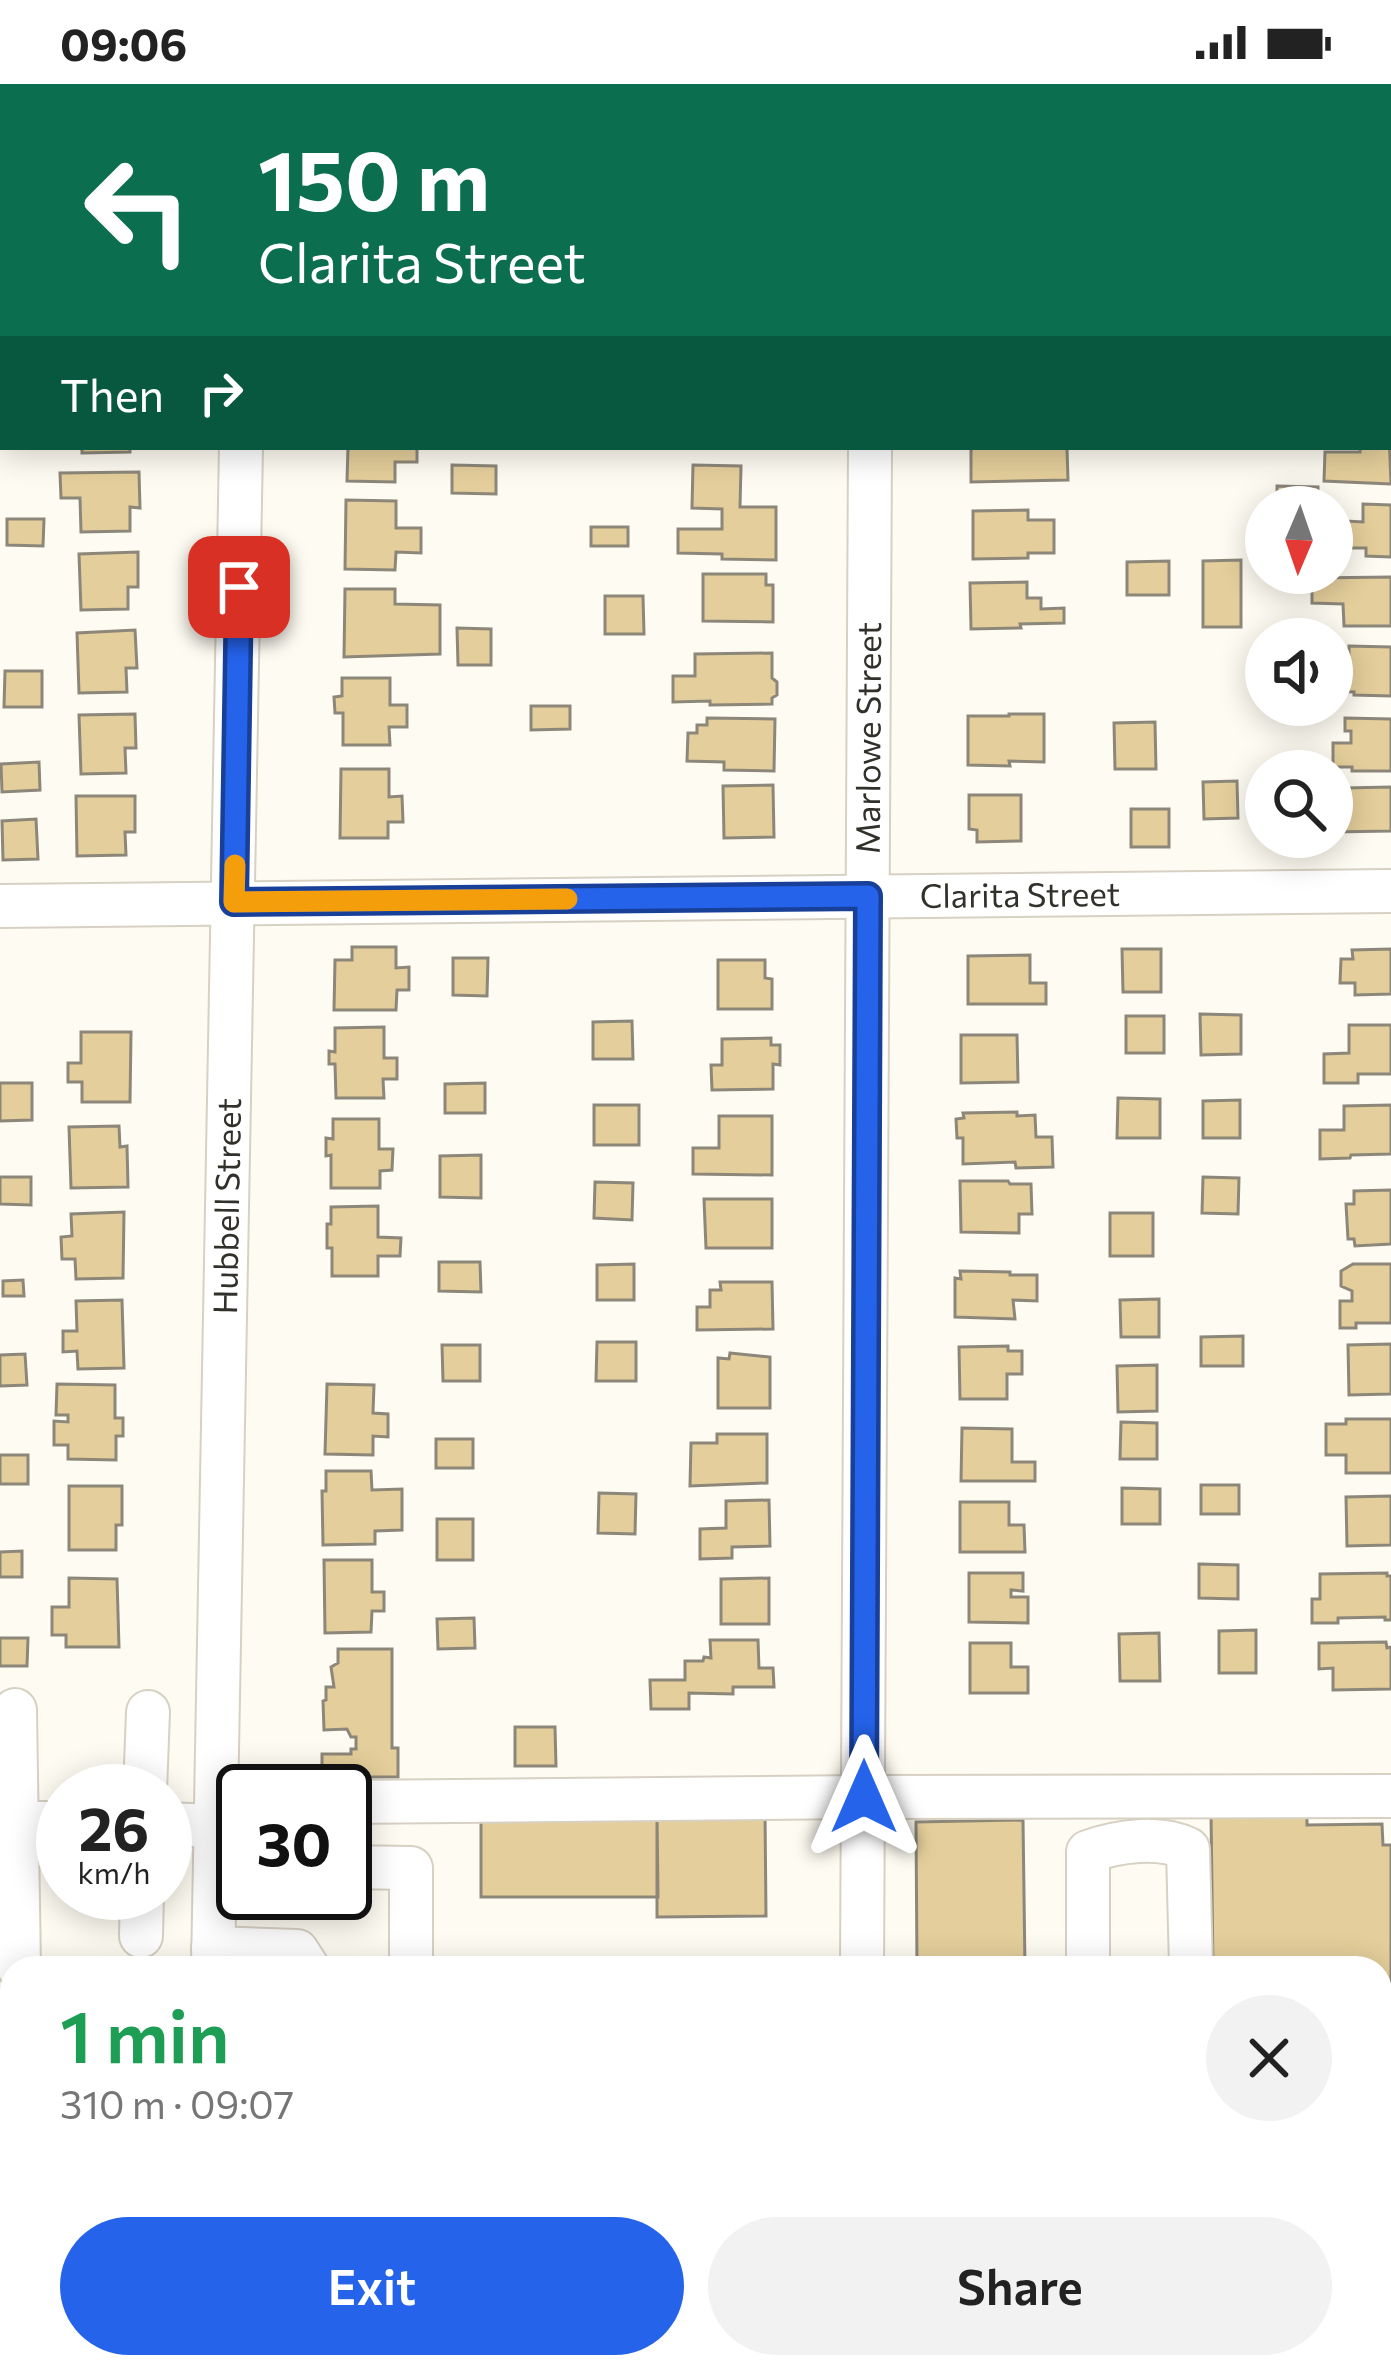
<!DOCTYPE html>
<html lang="en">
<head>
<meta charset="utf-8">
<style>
	:root { --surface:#fff; --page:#f2f2f2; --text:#222; --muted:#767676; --accent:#2563eb }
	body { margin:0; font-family:Commissioner,sans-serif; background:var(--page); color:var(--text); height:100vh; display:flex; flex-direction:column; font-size:45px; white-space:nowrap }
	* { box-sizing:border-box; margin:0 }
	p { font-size:39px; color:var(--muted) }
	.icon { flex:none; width:66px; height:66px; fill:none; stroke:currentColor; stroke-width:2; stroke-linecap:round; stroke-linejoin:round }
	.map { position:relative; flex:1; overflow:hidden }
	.side { position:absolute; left:0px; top:1872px; width:1392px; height:423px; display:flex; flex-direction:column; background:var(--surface); border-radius:36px 36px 0 0; box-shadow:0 6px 30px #0003 }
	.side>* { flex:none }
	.top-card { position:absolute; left:0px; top:0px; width:1392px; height:366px; box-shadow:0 6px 30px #0003; background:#0b6e4f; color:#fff; overflow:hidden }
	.needle { width:78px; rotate:182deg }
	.tools { position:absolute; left:1245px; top:402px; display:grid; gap:24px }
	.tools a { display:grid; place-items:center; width:108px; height:108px; border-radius:50%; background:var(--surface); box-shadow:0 6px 30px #0003; font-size:60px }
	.speed { position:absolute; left:36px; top:1680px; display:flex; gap:24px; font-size:60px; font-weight:700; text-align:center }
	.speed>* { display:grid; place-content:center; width:156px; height:156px; border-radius:50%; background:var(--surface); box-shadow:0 6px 30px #0003; line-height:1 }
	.speed small { font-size:30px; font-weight:400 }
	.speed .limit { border:6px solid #111; border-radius:18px; background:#fff; color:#111 }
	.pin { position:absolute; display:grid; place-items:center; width:102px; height:102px; color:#fff; margin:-51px; border-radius:24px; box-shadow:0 6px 18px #0006 }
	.me { position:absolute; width:132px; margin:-66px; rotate:0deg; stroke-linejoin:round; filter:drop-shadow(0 0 9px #0008) }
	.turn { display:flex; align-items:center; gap:42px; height:252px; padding:0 60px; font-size:54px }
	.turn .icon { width:156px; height:156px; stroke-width:2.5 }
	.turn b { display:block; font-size:84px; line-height:102px }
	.then { display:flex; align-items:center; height:114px; padding:0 60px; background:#0003; gap:24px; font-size:45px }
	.round { display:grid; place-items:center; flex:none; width:126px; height:126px; border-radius:63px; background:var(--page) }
	.overview { display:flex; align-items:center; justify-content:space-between; height:204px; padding:0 60px }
	h1 { font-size:72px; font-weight:600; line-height:90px; color:#1e9e55 }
	.action { display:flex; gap:24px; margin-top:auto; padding:24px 60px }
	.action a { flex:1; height:138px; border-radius:72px; background:var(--accent); color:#fff; font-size:48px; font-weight:600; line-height:138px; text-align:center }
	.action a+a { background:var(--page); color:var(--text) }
	.status { display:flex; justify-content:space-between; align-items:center; height:84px; padding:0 60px; background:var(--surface); direction:ltr }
	.status svg { height:33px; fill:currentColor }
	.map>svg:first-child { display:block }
	.building { fill:#e4ce9b; stroke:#8d877a; stroke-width:3 }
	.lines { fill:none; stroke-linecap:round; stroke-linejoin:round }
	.minor-casing { stroke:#d7d1c3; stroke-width:46 }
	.major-casing { stroke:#9b8142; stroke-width:58 }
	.minor { stroke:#fff; stroke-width:42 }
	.major { stroke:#e5ce95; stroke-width:54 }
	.route-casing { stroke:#184099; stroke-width:30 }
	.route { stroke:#2563eb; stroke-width:21 }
	.slow { stroke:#f59e0b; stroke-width:21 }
	.labels { text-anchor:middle; stroke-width:9; stroke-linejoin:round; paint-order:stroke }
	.street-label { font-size:33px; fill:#32302a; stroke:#fff }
</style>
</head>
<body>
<div class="status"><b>09:06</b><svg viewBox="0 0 49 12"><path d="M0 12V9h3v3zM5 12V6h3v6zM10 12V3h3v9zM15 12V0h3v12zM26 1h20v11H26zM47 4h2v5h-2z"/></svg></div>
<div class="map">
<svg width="1391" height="2294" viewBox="0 0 1391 2294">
	<rect width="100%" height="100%" fill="#fefbf2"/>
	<path class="building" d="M1389 351 1391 400 1324 397 1325 368H1360V363H1389Z
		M82 363H130V368L82 369Z
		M348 363H417V378H395V398L347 397Z
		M971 363 1067 364 1068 396 971 398Z
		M452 381 496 382V410L452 409Z
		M693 381 741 382 740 423H776V476L722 475V470L678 469V445H722V425L692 424Z
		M139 388 140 424 130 423V447L81 448 80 414H61L60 389Z
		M1277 402 1318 403V423H1277Z
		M346 416 396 417V444H421V469L396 468 395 486 345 485Z
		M1363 420 1391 421V473L1366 472V464H1346L1347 437 1363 438Z
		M1028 426V436H1054V469H1028V474L973 475V427Z
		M7 435H44L43 462 7 461Z
		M591 443H628V462H591Z
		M138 468V503H128V525L81 526 79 470Z
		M1241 476V543H1203V477Z
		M1169 477V511H1127V478Z
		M703 490H766V501H773V538L703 537Z
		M1391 493V542H1344L1343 520 1312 519V494Z
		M1027 498V514H1041V525L1064 524V539L1020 540 1021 544 971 545 970 499Z
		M345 505H395V520L440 521V570L344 573Z
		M605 512H643L644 550H605Z
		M457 544 491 545V581H458Z
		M135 546 137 584H126L127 608 79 609 77 549Z
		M1349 562 1391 563V612L1354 611V608L1332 607V583H1349Z
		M772 569V594L777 598V611L772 614V620L710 621V617L673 618V592H695V570Z
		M5 587H42V623H4Z
		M342 594H390V621H407V643H389L390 661H343V629H335L334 613 342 612Z
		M531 622H570V645L531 646Z
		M135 630 136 664H125L126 689 81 690 79 631Z
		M1009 630H1044V678L1009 677 1010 682 968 681V632H1009Z
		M707 634 775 635 774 687 724 686V678L687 677 688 649H697V641H707Z
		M1345 634 1391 635V687H1352V683H1333V659H1351V647H1345Z
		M1155 638 1156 685H1115L1114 639Z
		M39 678 40 706 2 708 1 680Z
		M341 685H389V713L402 712 403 738H388V754H340Z
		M1237 697 1238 734 1204 735 1203 698Z
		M773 701 774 753 724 754 723 702Z
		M1391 703V747L1332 748V725H1345V704Z
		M969 711H1021V757L977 758V746L969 745Z
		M76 712H135V748H125L126 771 77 772Z
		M1131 725H1169V763H1131Z
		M36 735 38 775 3 776 2 737Z
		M352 863H396V884L409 883V906H397L396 926H334L335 876H352Z
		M1122 865H1161V908H1123Z
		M1391 865V910L1355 911V899H1340L1341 875H1353L1352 866Z
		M1030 871V899H1046V920H968V872Z
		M453 874H488L487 912 453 911Z
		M718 876H765V894L772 895V925H718Z
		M1200 930 1241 931V970L1201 971Z
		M1126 932H1164V969H1126Z
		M632 937 633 975H593V938Z
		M1349 941H1391V990H1358V999H1324V970L1349 969Z
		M384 943V974H397V995H383L384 1014H336L335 980H329V967L335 968V944Z
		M81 948H131L130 1018H82V998H68V979H81Z
		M961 951H1017L1018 998 961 999Z
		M771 954V961H780V981L773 980V1005L712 1006 711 981H722V955Z
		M0 999H32V1036L0 1037Z
		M485 999V1029H445V1000Z
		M1118 1014 1160 1015V1054H1117Z
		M1240 1016V1054H1203V1017Z
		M594 1021H639V1061H594Z
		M1391 1021V1070L1351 1071 1350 1074 1320 1075V1046H1344V1022Z
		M1017 1028V1032L1035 1031 1036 1053H1052L1053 1083 1016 1084 1015 1078 963 1080V1054H957L956 1035 964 1034 963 1029Z
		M719 1032H772V1091L693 1090V1064H719Z
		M333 1035H379V1065H393L392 1086 380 1087V1104H331V1071L326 1072V1054L333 1055Z
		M119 1042 120 1063 127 1062 128 1103 71 1104 69 1043Z
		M481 1071V1114L440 1113V1072Z
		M0 1093H31V1121L0 1120Z
		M1203 1093 1239 1094 1238 1130 1202 1129Z
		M960 1097H1008L1010 1100H1031L1032 1130H1019V1149L961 1148Z
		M595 1098 633 1099 632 1136 594 1134Z
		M1391 1106V1160L1355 1162 1354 1155H1348L1346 1120H1354V1107Z
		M704 1115H772V1164H706Z
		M378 1122V1153L401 1154 400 1172H378V1192H332V1164H327V1140H331V1123Z
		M124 1128 123 1194 76 1195 75 1175H62L61 1153 72 1152 71 1130Z
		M1110 1129H1153V1172H1110Z
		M439 1178H480L481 1208 439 1207Z
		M634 1180V1216H597V1181Z
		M1353 1180H1391V1239H1356V1244H1340V1217H1352V1207L1341 1202V1187Z
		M960 1187 1010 1188V1191H1037V1217L1013 1216 1015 1235 955 1233V1194L961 1195Z
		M23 1196 24 1212H3V1197Z
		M720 1198H772L773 1245 697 1246V1223H710V1206H721Z
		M1159 1215V1253H1121L1120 1216Z
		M122 1216 124 1284 78 1285 77 1267 63 1268V1247H77L76 1217Z
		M1243 1252V1282H1201V1253Z
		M597 1258H636V1297H596Z
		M1391 1260V1310L1349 1311 1348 1261Z
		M442 1261H480V1297H443Z
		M1008 1262V1267H1022V1290H1007V1315H960L959 1263Z
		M730 1269 770 1273V1324H718V1274L729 1275Z
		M25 1270 27 1301 0 1302V1271Z
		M1157 1281V1327L1118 1328 1117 1282Z
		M57 1300 115 1301V1334H123V1352H116V1376L68 1375V1361H54V1337L68 1338V1331H56Z
		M327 1300 374 1301 373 1329 388 1330V1353L373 1352V1371L325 1370Z
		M1346 1335H1391V1389H1346V1371H1326V1340H1346Z
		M1121 1338 1157 1339V1375H1120Z
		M962 1344 1012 1345V1378H1035V1397H961Z
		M717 1350H767V1399L690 1402 691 1359H717Z
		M436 1355H473V1384H436Z
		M0 1371H28V1400H0Z
		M326 1387H371L372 1406 402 1405V1446L375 1447V1460L323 1461 322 1407H326Z
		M1201 1401H1239V1430H1201Z
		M69 1402H122V1441H116V1466H69Z
		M1122 1404 1160 1405V1440H1122Z
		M599 1409 636 1410 635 1450 598 1449Z
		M1391 1412V1461L1347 1462 1346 1413Z
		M769 1416 770 1462 732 1463V1474L700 1475V1445L726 1444V1417Z
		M960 1418H1009V1441H1024L1025 1468H960Z
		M437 1435H473V1476H437Z
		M22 1467V1493H0V1468Z
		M324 1476H372V1508H384V1527H372L371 1548 325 1549Z
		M1199 1480 1238 1481V1515L1199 1514Z
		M969 1489H1023V1507L1011 1506V1513H1028V1539L969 1538Z
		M1387 1489V1492H1391V1536H1385V1533L1338 1534V1539H1312V1515H1320V1490Z
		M69 1494 117 1495 119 1563H66V1551H52V1523H69Z
		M769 1494V1540H721V1495Z
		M474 1534 475 1564 438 1565 437 1535Z
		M1256 1546V1589H1219V1547Z
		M1159 1549 1160 1597H1120L1119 1550Z
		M0 1554H28L27 1582H0Z
		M710 1556H758L759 1584H773L774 1603H733V1610L689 1609V1625H651L650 1596H685V1577H703L704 1573 711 1574Z
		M1386 1558 1387 1564 1391 1563V1605L1333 1606V1584L1319 1585V1559Z
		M970 1559H1011V1583H1028V1609H970Z
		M338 1565H392V1664H398V1693H322V1670H351V1665H356V1653H351L347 1645 324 1646 323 1617 326 1616V1603H334L331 1583 338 1579Z
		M515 1643H555L556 1682H515Z
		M657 1728H765L766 1832 657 1833Z
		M657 1728 658 1813H481V1729Z
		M1307 1728V1741L1382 1740 1383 1761H1391V1901H1380V1884H1213L1211 1729Z
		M1023 1736 1025 1884H917L916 1738Z
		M0 2092H12V2252H0Z
		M45 2285 83 2286V2294H45Z"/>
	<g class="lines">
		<defs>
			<g id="minor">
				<path d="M247 3V0"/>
				<path d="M872 3V0"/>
				<path id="s1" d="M0 822 1391 807"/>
				<path d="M15 1626 19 1884"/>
				<path d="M145 1707 148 1628"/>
				<path d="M345 1718 864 1713 1391 1712"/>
				<path d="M16 1739H63"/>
				<path d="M165 1740 216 1742"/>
				<path d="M345 1783 411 1784V1884"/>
				<path d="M141 1852 142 1809"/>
				<path d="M213 1864 297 1867 308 1884"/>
				<path id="s2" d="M213 1884 241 363"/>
				<path id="s3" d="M862 1884 870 363"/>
				<path d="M1088 1884V1768C1117 1757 1159 1751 1188 1765L1191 1884"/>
				<path d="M1385 1977 1388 2294"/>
				<path d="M0 2268H12"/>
				<path d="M212 2283V2294"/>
				<path d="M800 2283 801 2294"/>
			</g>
			<path id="major" d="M1380 1977H1391
				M0 1990H12"/>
		</defs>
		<use href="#minor" class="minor-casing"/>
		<use href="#major" class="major-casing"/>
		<use href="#minor" class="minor"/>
		<use href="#major" class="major"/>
	</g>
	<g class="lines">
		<defs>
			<path id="route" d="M239 503 234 818 868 812 864 1713"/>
		</defs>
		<use href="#route" class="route-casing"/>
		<use href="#route" class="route"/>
		<path class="slow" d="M235 781 234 818 567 815"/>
	</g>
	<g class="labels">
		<g class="street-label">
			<text dy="12" stroke="none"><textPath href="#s3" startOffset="1230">Marlowe Street</textPath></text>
			<text dy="12" stroke="none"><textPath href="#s1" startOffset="1020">Clarita Street</textPath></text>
			<text dy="12" stroke="none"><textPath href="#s2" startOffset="762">Hubbell Street</textPath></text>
		</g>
	</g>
</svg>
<div class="tools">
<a><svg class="needle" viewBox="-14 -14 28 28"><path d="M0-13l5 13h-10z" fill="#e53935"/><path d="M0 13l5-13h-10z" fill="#767676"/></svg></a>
<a><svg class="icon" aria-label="sound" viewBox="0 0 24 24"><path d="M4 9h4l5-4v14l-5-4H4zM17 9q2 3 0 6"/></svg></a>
<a><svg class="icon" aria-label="search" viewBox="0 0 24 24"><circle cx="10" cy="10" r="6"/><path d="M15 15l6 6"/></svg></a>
</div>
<div class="speed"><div>26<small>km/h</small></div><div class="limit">30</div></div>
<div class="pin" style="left:239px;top:503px;background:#d93025"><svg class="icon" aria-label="arrive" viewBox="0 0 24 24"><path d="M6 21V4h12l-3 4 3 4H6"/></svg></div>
<svg class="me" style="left:864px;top:1713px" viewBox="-20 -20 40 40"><path d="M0-17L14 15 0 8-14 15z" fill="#2563eb" stroke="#fff" stroke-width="4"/></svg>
<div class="top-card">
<div class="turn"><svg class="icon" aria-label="left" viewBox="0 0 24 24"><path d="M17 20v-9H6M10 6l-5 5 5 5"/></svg><div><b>150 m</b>Clarita Street</div></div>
<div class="then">Then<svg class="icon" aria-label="right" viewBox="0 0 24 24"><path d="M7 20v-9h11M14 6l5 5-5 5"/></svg></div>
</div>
<section class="side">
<div class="overview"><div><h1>1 min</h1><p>310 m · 09:07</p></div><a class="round"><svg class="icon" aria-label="close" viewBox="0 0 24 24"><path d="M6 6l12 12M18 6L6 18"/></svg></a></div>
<div class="action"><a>Exit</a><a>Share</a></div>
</section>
</div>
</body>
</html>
